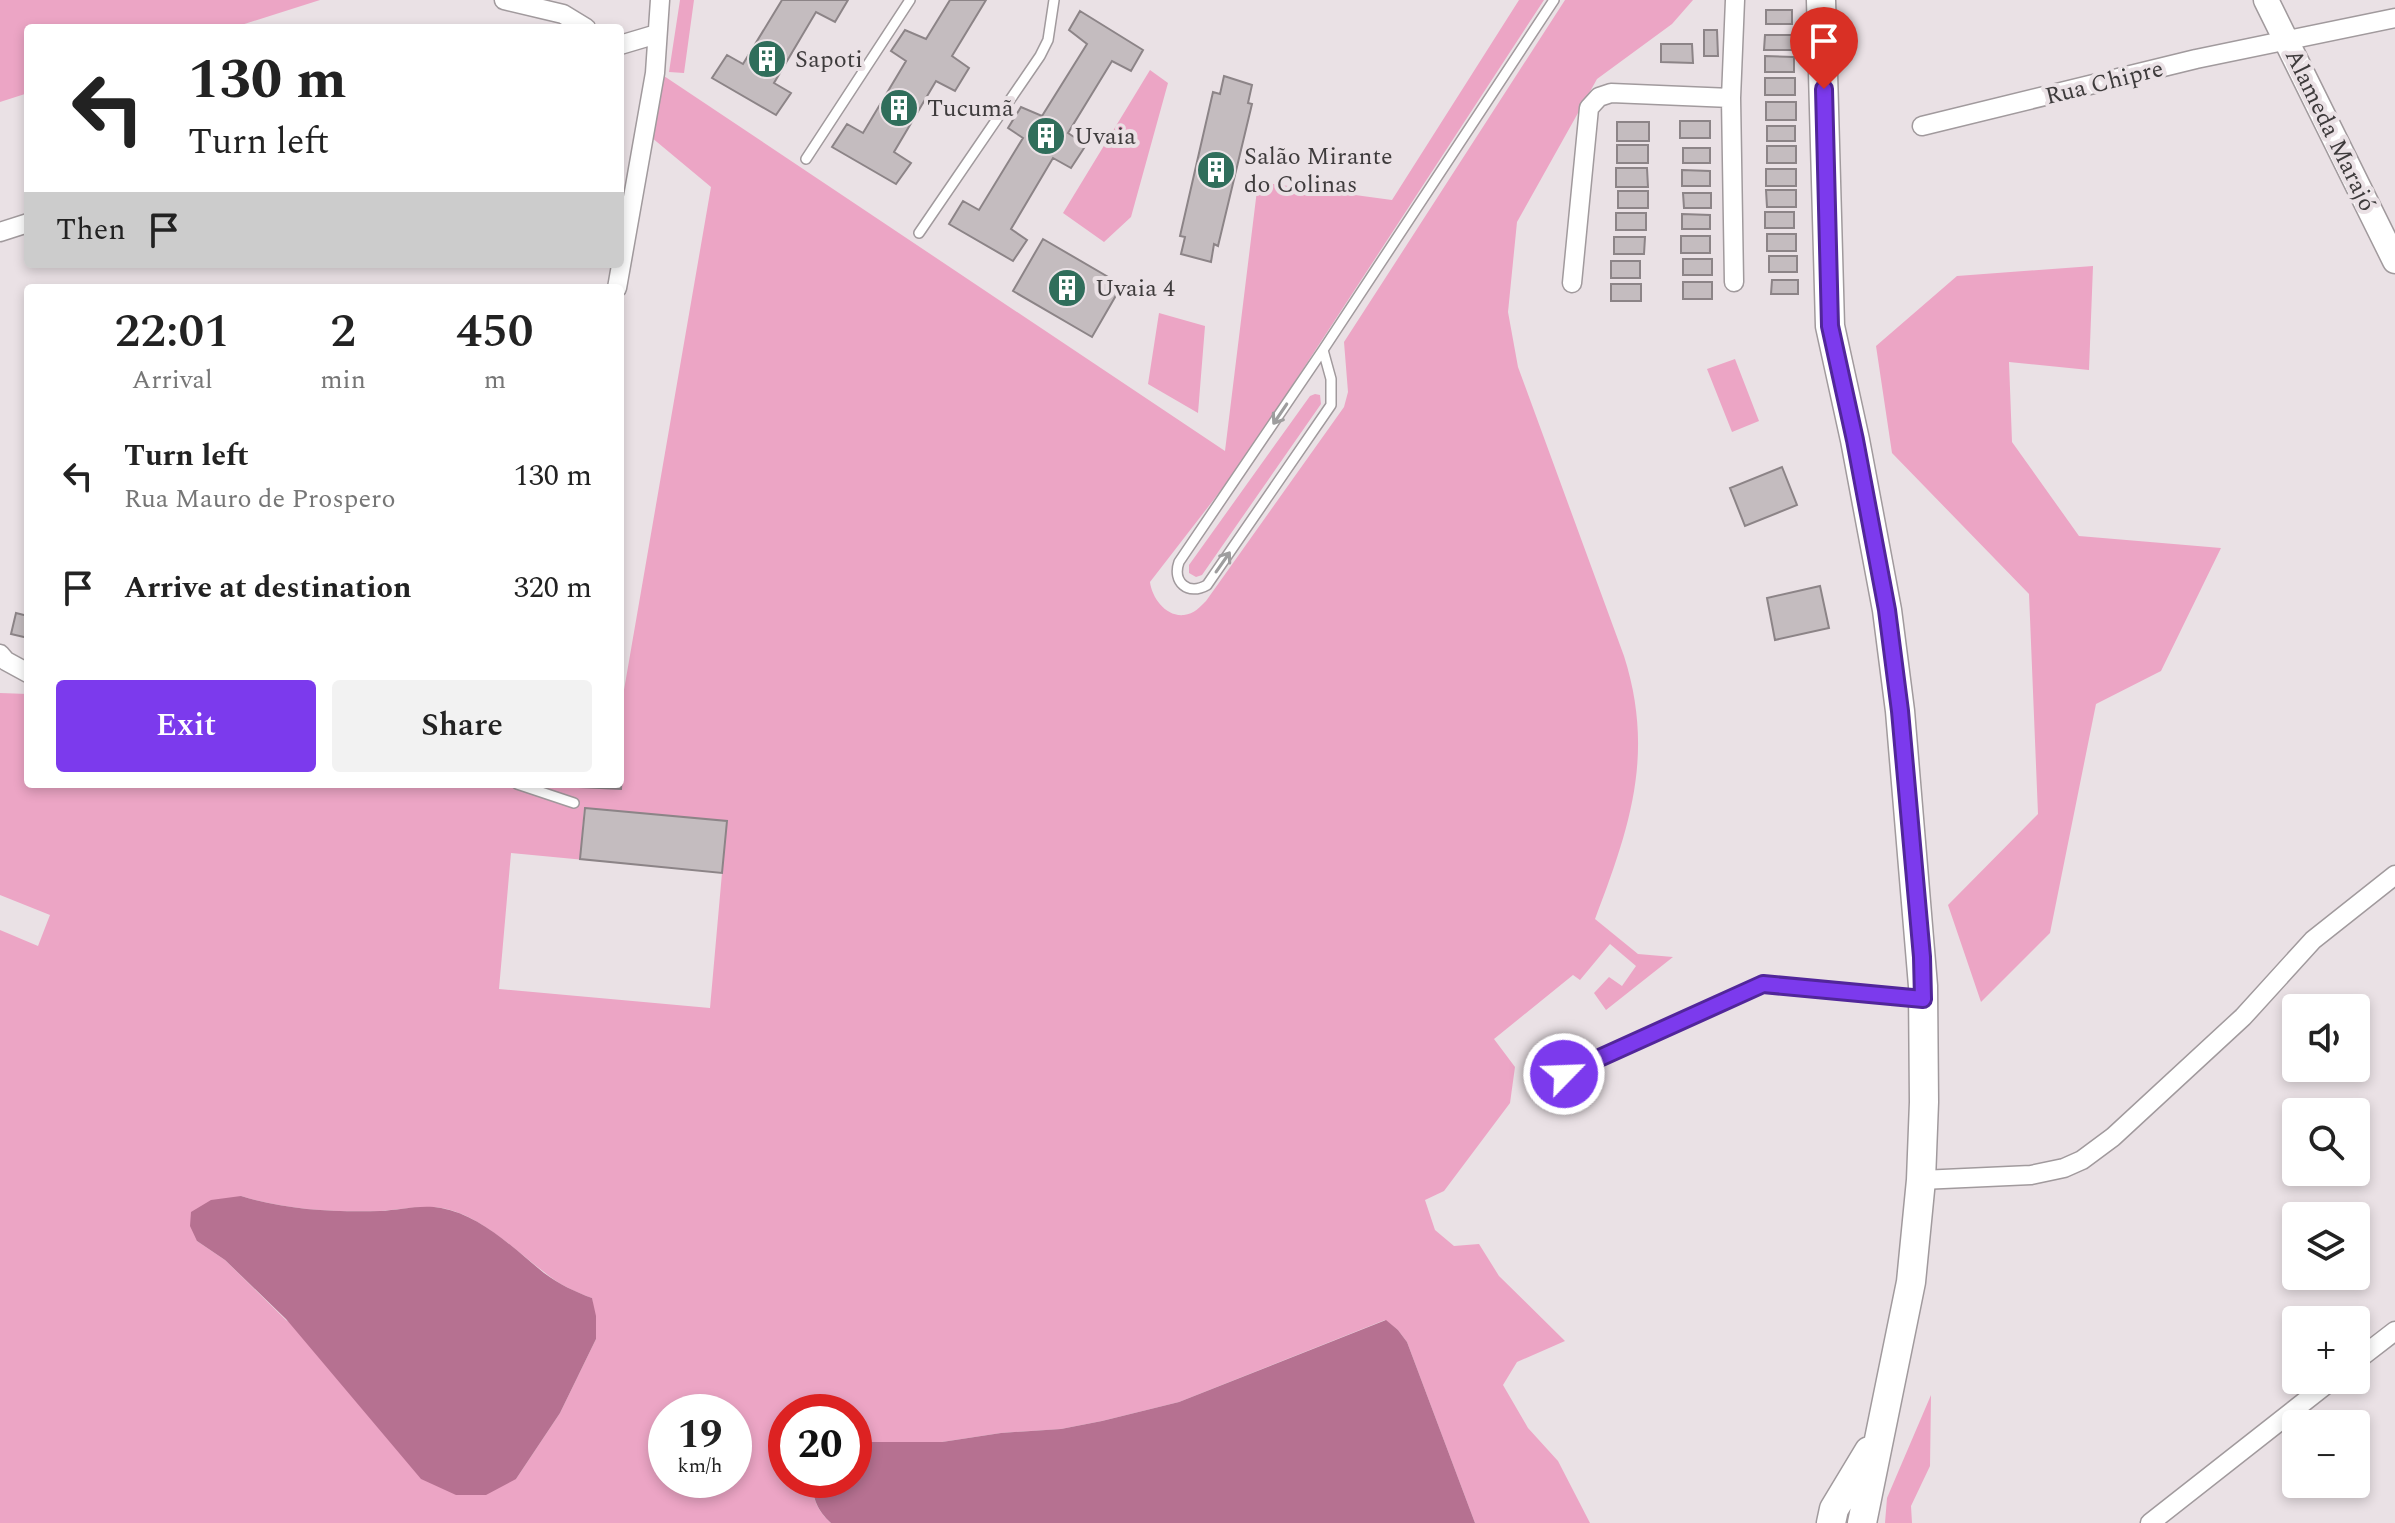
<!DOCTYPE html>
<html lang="en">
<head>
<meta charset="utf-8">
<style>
	:root { --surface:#fff; --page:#f2f2f2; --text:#222; --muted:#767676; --accent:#7c3aed }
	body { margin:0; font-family:Spectral,serif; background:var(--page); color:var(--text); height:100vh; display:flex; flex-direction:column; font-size:30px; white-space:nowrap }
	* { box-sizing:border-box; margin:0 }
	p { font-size:26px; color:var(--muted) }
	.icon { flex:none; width:44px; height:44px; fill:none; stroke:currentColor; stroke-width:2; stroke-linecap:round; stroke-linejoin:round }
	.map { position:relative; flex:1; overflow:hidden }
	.details { position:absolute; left:24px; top:284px; width:600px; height:504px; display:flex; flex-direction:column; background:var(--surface); border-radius:8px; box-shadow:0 4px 12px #0003 }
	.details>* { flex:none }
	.guide { position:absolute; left:24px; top:24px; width:600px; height:244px; border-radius:8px; box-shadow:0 4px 12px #0003; background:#fff; color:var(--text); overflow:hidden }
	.buttons { position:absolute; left:2282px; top:994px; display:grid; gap:16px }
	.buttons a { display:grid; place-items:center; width:88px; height:88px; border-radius:8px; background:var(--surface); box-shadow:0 4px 12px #0003; font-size:40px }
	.speed { position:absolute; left:648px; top:1394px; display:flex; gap:16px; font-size:40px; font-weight:700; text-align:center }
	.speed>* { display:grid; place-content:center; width:104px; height:104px; border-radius:50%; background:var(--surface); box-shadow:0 4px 12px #0003; line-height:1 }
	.speed small { font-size:20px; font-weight:400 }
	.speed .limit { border:12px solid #d22; background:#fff; color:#111 }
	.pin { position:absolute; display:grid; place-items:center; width:68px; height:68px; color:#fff; margin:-82px -34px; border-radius:50% 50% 50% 0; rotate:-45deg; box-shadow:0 0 8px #0007 }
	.pin .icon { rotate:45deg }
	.me { position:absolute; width:88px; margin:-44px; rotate:66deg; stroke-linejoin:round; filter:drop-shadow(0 0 6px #0008) }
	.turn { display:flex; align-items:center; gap:28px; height:168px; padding:0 32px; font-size:36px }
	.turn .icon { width:104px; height:104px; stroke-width:2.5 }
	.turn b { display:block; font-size:56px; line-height:68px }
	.then { display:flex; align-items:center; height:76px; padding:0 32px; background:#0003; gap:16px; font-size:30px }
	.eta { display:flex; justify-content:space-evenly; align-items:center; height:136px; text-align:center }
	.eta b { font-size:48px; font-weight:600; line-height:56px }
	.action { display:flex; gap:16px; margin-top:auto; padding:16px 32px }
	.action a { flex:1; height:92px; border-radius:8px; background:var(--accent); color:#fff; font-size:32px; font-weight:600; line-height:92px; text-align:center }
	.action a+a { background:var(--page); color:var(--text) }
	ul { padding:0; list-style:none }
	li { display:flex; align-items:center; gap:24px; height:112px; padding:0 32px }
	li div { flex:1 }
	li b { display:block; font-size:30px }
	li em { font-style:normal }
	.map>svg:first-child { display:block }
	.green { fill:#eca5c5; fill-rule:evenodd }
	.water { fill:#b67191 }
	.building { fill:#c4bcbf; stroke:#8c8487; stroke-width:2 }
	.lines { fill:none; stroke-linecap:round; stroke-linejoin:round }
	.lane-casing { stroke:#a19a9d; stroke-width:12 }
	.street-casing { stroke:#a19a9d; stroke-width:21 }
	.secondary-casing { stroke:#a19a9d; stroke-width:27 }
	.primary-casing { stroke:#a19a9d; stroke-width:31 }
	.lane { stroke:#fff; stroke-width:9 }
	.street { stroke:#fff; stroke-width:18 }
	.secondary { stroke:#fff; stroke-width:24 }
	.primary { stroke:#fff; stroke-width:28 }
	.oneway { stroke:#9e9d9e }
	.route-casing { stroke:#51269a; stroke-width:20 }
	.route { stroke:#7c3aed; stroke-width:14 }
	.labels { text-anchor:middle; stroke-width:8; stroke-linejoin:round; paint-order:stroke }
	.poi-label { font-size:24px; fill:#3e3b3c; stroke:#eae1e5; text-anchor:start }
	.street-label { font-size:24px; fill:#3e3b3c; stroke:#eae1e5 }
</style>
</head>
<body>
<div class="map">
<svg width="2395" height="1523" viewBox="0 0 2395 1523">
	<rect width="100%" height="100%" fill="#eae1e5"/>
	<path class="green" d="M0 0H320L232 28H28V93L0 102Z
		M680 0H694L684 73 669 72Z
		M1519 0H1544L1239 467 1150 582C1152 598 1166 617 1184 615 1194 614 1200 607 1206 601L1344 407 1348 392 1344 342 1565 0H1693L1672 24 1597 79 1517 222 1508 312 1518 367 1624 656C1655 754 1630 827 1595 919L1638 954 1673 957 1606 1010 1594 993 1609 977 1622 986 1636 966 1610 944 1580 980 1573 975 1494 1039 1515 1067 1510 1103 1444 1191 1425 1200 1435 1230 1454 1246 1479 1244 1499 1276 1565 1341 1517 1362 1503 1385 1528 1428 1558 1461 1590 1523H1475L1407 1342 1398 1330 1385 1320 1179 1402 1102 1421 1061 1429 1001 1433 942 1442H854V1412H786V1480H812C813 1500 817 1510 831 1523H0V930L38 946 50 915 0 895V693L28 694V784H620V713L711 187 651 137 661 74 1225 451 1258 182 1392 200ZM584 808 727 821 722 873 580 859ZM511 853 722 873 710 1008 499 989ZM241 1196C286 1210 333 1212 380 1211 398 1210 424 1205 441 1208 479 1214 515 1250 544 1272 558 1284 575 1292 592 1298L596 1339 560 1413 516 1479 286 1320 225 1260 197 1241ZM666 1412H734V1480H666Z
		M1150 70 1168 83 1131 217 1104 242 1063 213Z
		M2093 266 2089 370 2009 362 2012 442 2079 536 2221 548 2161 671 2096 704 2050 933 1981 1002 1948 905 2038 814 2029 594 1892 453 1876 346 1957 276Z
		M1159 313 1205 326 1198 413 1148 384Z
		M1735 359 1759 421 1732 432 1707 369Z
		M1315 394 1320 395 1321 404 1202 575 1196 577 1189 573V565L1310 396Z
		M1931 1395 1930 1466 1911 1506 1912 1523H1885L1887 1498Z"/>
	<path class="water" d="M241 1196C286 1210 333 1212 380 1211 399 1210 422 1204 441 1208 481 1215 514 1249 544 1273 559 1284 575 1292 592 1298L596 1316V1339L560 1413 516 1479 486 1495H456L421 1479 286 1319 225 1260 197 1241 190 1226 191 1212 211 1200Z
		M1386 1320 1398 1330 1407 1342 1475 1523H831C817 1510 813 1499 812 1480H854V1442H942L1001 1433 1061 1429 1102 1421 1179 1402Z"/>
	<path class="building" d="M782 0H848L835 22 816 12 774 83 791 93 776 115 712 78 727 55 743 64Z
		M950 0H986L952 56 969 68 955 91 936 81 894 152 911 163 896 184 832 147 847 124 863 133 906 61 891 51 905 30 926 39Z
		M1766 10H1792V24H1766Z
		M1080 11 1143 50 1131 71 1112 61 1068 133 1086 145 1071 168 1053 158 1011 229 1027 240 1013 261 949 224 963 201 979 210 1023 138 1008 128 1021 107 1042 116 1087 44 1069 30Z
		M1704 30H1717L1718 56H1704Z
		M1765 35H1792V50H1764Z
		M1661 44H1692L1693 63 1661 62Z
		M1765 56 1794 57V72H1765Z
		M1224 76 1252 85 1248 103 1252 104 1218 246 1214 244 1211 262 1181 254 1185 237 1180 236 1213 92 1220 94Z
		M1765 78H1795V95H1765Z
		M1766 102H1796V120H1766Z
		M1680 121H1710V138H1680Z
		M1617 122H1649V141H1617Z
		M1767 126H1795V141H1767Z
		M1617 145H1648V163H1617Z
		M1767 146H1796V163H1767Z
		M1683 148H1710V163H1683Z
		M1616 168H1647L1648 187H1616Z
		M1766 169H1796V186H1766Z
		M1682 170 1710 171V186H1682Z
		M1766 190H1796V207H1767Z
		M1618 191H1648V208H1618Z
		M1683 193H1711V208H1684Z
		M1765 212H1794V228H1765Z
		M1616 213H1646V230H1616Z
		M1682 214 1710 215V229H1682Z
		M1767 234H1796V251H1767Z
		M1681 236H1710V253H1681Z
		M1614 237H1645L1644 254H1614Z
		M1043 239 1122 285 1092 337 1013 291Z
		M1769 256H1797V272H1769Z
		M1683 259H1712V275H1683Z
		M1611 261H1640V278H1611Z
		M1772 280H1798V294H1771Z
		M1683 282H1712V299H1683Z
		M1611 284H1641V301H1611Z
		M1782 467 1797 505 1745 526 1730 488Z
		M1820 586 1829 628 1775 640 1767 598Z
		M16 613 28 616V638L11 634Z
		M620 765 623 766 621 789 579 787V784H620Z
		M585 808 727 821 722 873 580 859Z"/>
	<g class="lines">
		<defs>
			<path id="lane" d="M806 159 910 0
				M919 233 1040 56 1048 40 1054 0
				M1323 350 1331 379V405L1207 585C1188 596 1172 582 1179 562L1323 350 1554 0
				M517 784 574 803
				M1564 1074 1763 984 1920 998"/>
			<path id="street" d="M504 0 563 14 586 28
				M620 45 657 34
				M1922 126 2196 59 2395 18
				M0 232 28 223
				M1734 282 1731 98 1735 0
				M1572 283 1589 108 1599 97 1611 93 1731 98
				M617 288 655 73 660 0
				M0 654 6 661 28 673
				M1921 1180 2031 1175 2064 1168 2082 1160 2113 1137 2243 1017 2313 940 2395 875
				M2356 1361 2395 1331
				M2150 1523 2332 1380"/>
			<path id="secondary" d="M2266 0 2395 261"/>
			<path id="primary" d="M1821 0 1830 326 1855 440 1887 610 1900 711 1923 986 1924 1102 1921 1180 1911 1282 1862 1523
				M1831 1523 1834 1509 1869 1451"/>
		</defs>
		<use href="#lane" class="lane-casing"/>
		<use href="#street" class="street-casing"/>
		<use href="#secondary" class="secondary-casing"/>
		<use href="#primary" class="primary-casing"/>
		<use href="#lane" class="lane"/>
		<use href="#street" class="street"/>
		<use href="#secondary" class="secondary"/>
		<use href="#primary" class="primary"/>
	</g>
	<defs><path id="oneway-shaft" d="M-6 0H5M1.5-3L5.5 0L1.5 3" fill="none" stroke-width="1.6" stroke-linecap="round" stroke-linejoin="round" transform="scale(2)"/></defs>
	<g class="oneway">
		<use href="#oneway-shaft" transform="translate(1280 414) rotate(124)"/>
		<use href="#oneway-shaft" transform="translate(1223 562) rotate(-55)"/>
	</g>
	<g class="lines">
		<defs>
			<path id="route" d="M1564 1074 1763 984 1923 999 1922 957 1900 711 1887 610 1855 440 1830 326 1824 89"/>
		</defs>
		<use href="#route" class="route-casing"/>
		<use href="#route" class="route"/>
	</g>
	<defs>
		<symbol id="building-disc" viewBox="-11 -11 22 22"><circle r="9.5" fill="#306e5b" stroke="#eae1e5"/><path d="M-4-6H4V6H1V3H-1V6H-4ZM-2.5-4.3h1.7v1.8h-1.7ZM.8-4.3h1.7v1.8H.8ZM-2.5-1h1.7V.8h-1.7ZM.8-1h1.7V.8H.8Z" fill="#fff"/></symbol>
	</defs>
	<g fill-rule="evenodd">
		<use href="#building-disc" x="745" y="37" width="44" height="44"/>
		<use href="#building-disc" x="877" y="86" width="44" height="44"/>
		<use href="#building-disc" x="1024" y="114" width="44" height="44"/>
		<use href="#building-disc" x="1194" y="148" width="44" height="44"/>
		<use href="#building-disc" x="1045" y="266" width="44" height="44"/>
	</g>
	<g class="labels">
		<g class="poi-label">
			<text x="795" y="67">Sapoti</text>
			<text x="927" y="116">Tucumã</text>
			<text x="1074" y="144">Uvaia</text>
			<text x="1244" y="164">Salão Mirante<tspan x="1244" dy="28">do Colinas</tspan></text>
			<text x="1095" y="296">Uvaia 4</text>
		</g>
		<g class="street-label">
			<text transform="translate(2104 82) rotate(-14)" y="8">Rua Chipre</text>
			<text transform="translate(2331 130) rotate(64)" y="8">Alameda Marajó</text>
		</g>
	</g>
</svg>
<div class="buttons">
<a><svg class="icon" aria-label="sound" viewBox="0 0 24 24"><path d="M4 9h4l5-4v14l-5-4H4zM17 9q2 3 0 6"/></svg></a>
<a><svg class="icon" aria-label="search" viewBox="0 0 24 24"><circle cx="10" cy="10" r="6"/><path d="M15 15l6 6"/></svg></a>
<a><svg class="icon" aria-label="layers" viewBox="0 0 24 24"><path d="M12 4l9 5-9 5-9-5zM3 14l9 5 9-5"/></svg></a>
<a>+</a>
<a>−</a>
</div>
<div class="speed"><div>19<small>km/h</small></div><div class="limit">20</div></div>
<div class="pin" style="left:1824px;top:89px;background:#d93025"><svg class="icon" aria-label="arrive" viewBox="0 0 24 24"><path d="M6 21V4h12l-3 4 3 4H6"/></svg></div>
<svg class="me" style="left:1564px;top:1074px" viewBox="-20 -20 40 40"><circle r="17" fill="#7c3aed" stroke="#fff" stroke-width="3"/><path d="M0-11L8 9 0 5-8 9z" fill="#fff"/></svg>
<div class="guide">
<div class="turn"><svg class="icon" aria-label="left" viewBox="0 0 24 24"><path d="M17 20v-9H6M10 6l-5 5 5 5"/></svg><div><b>130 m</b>Turn left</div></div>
<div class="then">Then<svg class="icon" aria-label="arrive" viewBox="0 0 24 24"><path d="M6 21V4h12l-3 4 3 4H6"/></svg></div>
</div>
<section class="details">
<div class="eta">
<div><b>22:01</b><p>Arrival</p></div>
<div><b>2</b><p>min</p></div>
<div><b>450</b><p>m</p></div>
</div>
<ul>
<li><svg class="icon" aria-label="left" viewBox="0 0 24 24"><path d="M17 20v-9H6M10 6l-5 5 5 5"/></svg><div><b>Turn left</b><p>Rua Mauro de Prospero</p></div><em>130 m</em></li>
<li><svg class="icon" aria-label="arrive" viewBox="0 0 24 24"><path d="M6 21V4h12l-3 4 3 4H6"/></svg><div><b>Arrive at destination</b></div><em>320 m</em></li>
</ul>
<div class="action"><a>Exit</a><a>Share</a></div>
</section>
</div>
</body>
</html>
